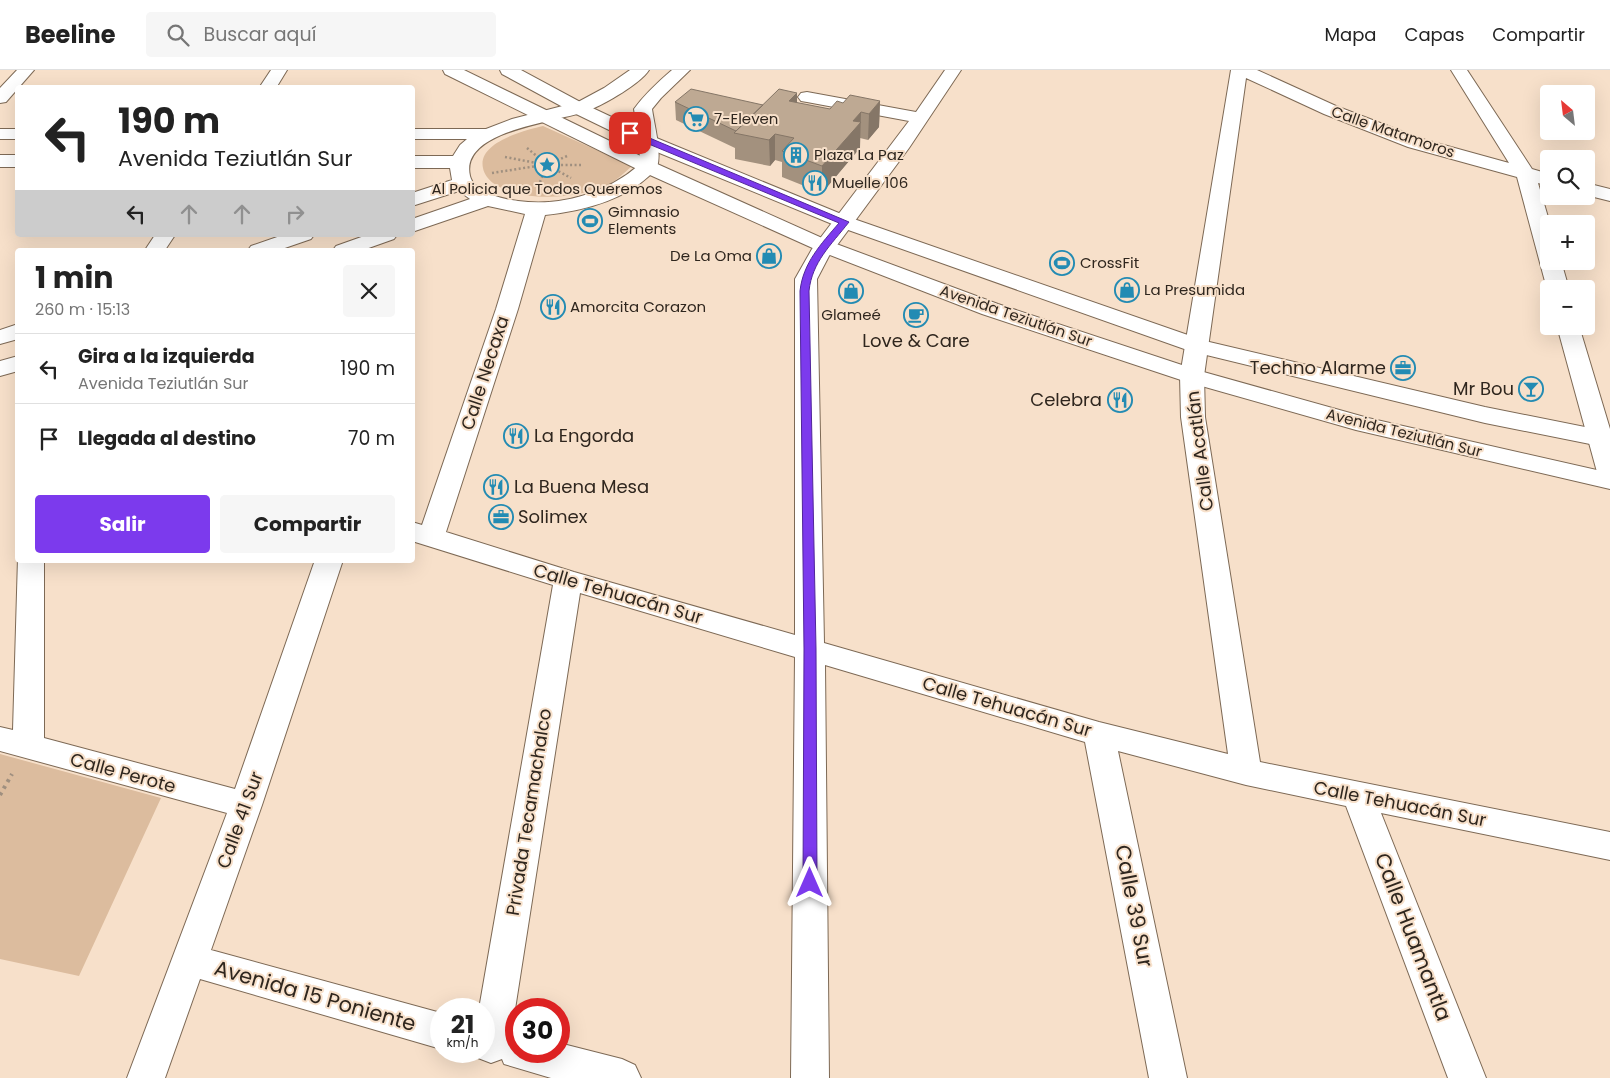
<!DOCTYPE html>
<html lang="es">
<head>
<meta charset="utf-8">
<style>
	:root { --surface:#fff; --page:#f6f6f6; --text:#222; --muted:#767676; --line:#e0e0e0; --accent:#7c3aed }
	body { margin:0; font-family:Poppins,sans-serif; background:var(--page); color:var(--text); height:100vh; display:flex; flex-direction:column; font-size:19px; white-space:nowrap }
	* { box-sizing:border-box; margin:0 }
	p { font-size:16px; color:var(--muted) }
	.icon { flex:none; width:28px; height:28px; fill:none; stroke:currentColor; stroke-width:2; stroke-linecap:round; stroke-linejoin:round }
	.map { position:relative; flex:1; overflow:hidden }
	.details { position:absolute; left:15px; top:178px; width:400px; height:315px; display:flex; flex-direction:column; background:var(--surface); border-radius:5px; box-shadow:0 5px 20px #0002 }
	.details>* { flex:none }
	.guide { position:absolute; left:15px; top:15px; width:400px; height:152px; border-radius:5px; box-shadow:0 5px 20px #0002; background:#fff; color:var(--text); overflow:hidden }
	.needle { width:32px; rotate:332deg }
	.controls { position:absolute; left:1540px; top:15px; display:grid; gap:10px }
	.controls a { display:grid; place-items:center; width:55px; height:55px; border-radius:5px; background:var(--surface); box-shadow:0 5px 20px #0002; font-size:25px }
	.speed { position:absolute; left:430px; top:928px; display:flex; gap:10px; font-size:25px; font-weight:700; text-align:center }
	.speed>* { display:grid; place-content:center; width:65px; height:65px; border-radius:50%; background:var(--surface); box-shadow:0 5px 20px #0002; line-height:1 }
	.speed small { font-size:12px; font-weight:400 }
	.speed .limit { border:8px solid #d22; background:#fff; color:#111 }
	.pin { position:absolute; display:grid; place-items:center; width:42px; height:42px; color:#fff; margin:-21px; border-radius:10px; box-shadow:0 2px 8px #0006 }
	.me { position:absolute; width:55px; margin:-28px; rotate:0deg; stroke-linejoin:round; filter:drop-shadow(0 0 4px #0008) }
	.turn { display:flex; align-items:center; gap:18px; height:105px; padding:0 20px; font-size:22px }
	.turn .icon { width:65px; height:65px; stroke-width:2.5 }
	.turn b { display:block; font-size:35px; line-height:42px }
	.lanes { display:flex; align-items:center; height:48px; padding:0 20px; background:#0003; justify-content:center; gap:25px; direction:ltr }
	.lanes .off { opacity:.35 }
	.round { display:grid; place-items:center; flex:none; width:52px; height:52px; border-radius:5px; background:var(--page) }
	.overview { display:flex; align-items:center; justify-content:space-between; height:85px; padding:0 20px }
	h1 { font-size:30px; font-weight:700; line-height:38px }
	.cta { display:flex; gap:10px; margin-top:auto; padding:10px 20px }
	.cta a { flex:1; height:58px; border-radius:5px; background:var(--accent); color:#fff; font-size:20px; font-weight:700; line-height:58px; text-align:center }
	.cta a+a { background:var(--page); color:var(--text) }
	ul { padding:0; list-style:none }
	li { display:flex; align-items:center; gap:15px; height:70px; padding:0 20px; border-top:1px solid var(--line) }
	li div { flex:1 }
	li b { display:block; font-size:19px }
	li em { font-style:normal }
	header { display:flex; align-items:center; gap:30px; box-sizing:border-box; height:70px; padding:0 25px; background:var(--surface); border-bottom:1px solid var(--line) }
	header strong { font-size:24px }
	nav { display:flex; gap:28px; margin-inline-start:auto; font-size:18px }
	.search { width:350px; height:45px; background:var(--page); display:flex; align-items:center; gap:12px; box-sizing:border-box; padding:0 18px; border-radius:5px; color:var(--muted); font-size:19px }
	.map>svg:first-child { display:block }
	.green { fill:#dcbc9e }
	.lines { fill:none; stroke-linecap:round; stroke-linejoin:round }
	.minor-casing { stroke:#7d6955; stroke-width:2 }
	.major-casing { stroke:#7d6955; stroke-width:2 }
	.path-far1 { stroke:#9f8f7f; stroke-width:2.5; stroke-dasharray:2 2.5; stroke-linecap:butt }
	.path { stroke:#9f8f7f; stroke-width:4; stroke-dasharray:3 4.5; stroke-linecap:butt }
	.minor { fill:#fff; fill-rule:evenodd }
	.major { fill:#fff; fill-rule:evenodd }
	.wall { fill:#a3917e }
	.shaded-wall { fill:#857667 }
	.building { fill:#bea993; stroke:#857667 }
	.route { fill:#7c3aed; stroke:#51269a }
	.labels { text-anchor:middle; stroke-width:4; stroke-linejoin:round; paint-order:stroke }
	.far-poi-label { font-size:15px; fill:#2f261e; stroke:#f7e0ca; text-anchor:start }
	.far-street-label { font-size:15px; fill:#2f261e; stroke:#f7e0ca }
	.poi-label { font-size:18px; fill:#2f261e; stroke:#f7e0ca; text-anchor:end }
	.street-label { font-size:18px; fill:#2f261e; stroke:#f7e0ca }
	.near-street-label { font-size:21px; fill:#2f261e; stroke:#f7e0ca }
</style>
</head>
<body>
<header>
<strong>Beeline</strong>
<div class="search"><svg class="icon" aria-label="search" viewBox="0 0 24 24"><circle cx="10" cy="10" r="6"/><path d="M15 15l6 6"/></svg>Buscar aquí</div>
<nav><a>Mapa</a><a>Capas</a><a>Compartir</a></nav>
</header>
<div class="map">
<svg width="1610" height="1008" viewBox="0 0 1610 1008">
	<rect width="100%" height="100%" fill="#f7e0ca"/>
	<path class="green" d="M543 56 632 96C624 103 617 110 608 115 578 129 521 133 493 113 488 109 484 104 483 98 477 72 526 60 543 56Z
		M0 684 161 728 79 906 0 889Z"/>
	<g class="lines">
		<defs>
			<path id="minor" d="M271 0H287L276 18H259Z
				M630 0H649C640 14 606 33 590 40 561 52 459 59 470 106 474 123 503 129 518 131 561 137 607 123 639 95L640 79 634 39C645 24 658 12 672 0H690L661 28 652 39C654 54 662 83 657 97 656 101 652 103 649 106 622 131 582 141 545 145L518 239 446 462 574 502 795 565V209L812 179 909 51 807 32 801 31 798 27 801 23 807 22 916 42 945 0H961L909 78 829 186 817 209 824 573 1099 652 1228 684 1181 347 1180 306 1231 0H1257L1336 36 1422 69 1509 93 1451 0H1467L1532 99 1549 104V116L1538 113 1550 154 1549 191H1561L1569 219H1549V221L1547 219 1517 107 1408 77 1324 44 1246 8 1204 306 1205 347 1260 692 1610 762V790L1381 743 1486 1008H1448L1346 736 1246 715 1118 681 1187 1008H1149L1085 672 825 595 829 1008H791L795 587 580 523 511 965 516 963V981H559V973L622 989 635 995 641 1008H551L504 994 502 989 491 993 478 988 475 981H484V939H479L553 515 412 471V452L422 455 496 239 525 144 488 136 412 162V149L470 129 459 121 412 136V123L452 110 450 98H412V86H453L460 75 467 69H412V59H486L512 49 578 32 604 18Z
				M0 59H18V69H0Z
				M0 85H18V97H0Z
				M1586 113 1610 119V131L1586 125Z
				M155 165H175L165 180H145Z
				M283 165H314L311 169 279 180H248L251 176Z
				M367 165H397L394 169 363 180H333L336 176Z
				M18 254V269L0 274V260Z
				M1557 256H1579L1610 359V410L1601 408 1597 402Z
				M18 286V301L0 306V291Z
				M18 488V490H44V668L235 719 315 490H343L262 735 211 880 441 943V979L200 909 165 1008H127L227 743 0 681V657L13 660Z"/>
			<path id="major" d="M17 0H34L6 32 0 33V18Z
				M443 0H464L655 93 831 172 998 234 1200 301 1368 348 1610 403V419L1356 360 1184 311 982 244 817 180 641 101 445 4Z
				M500 0H521L584 34 654 67 851 148 1205 271 1485 337 1610 362V378L1485 353 1190 281 837 156 640 75 572 42 502 4Z"/>
		</defs>
		<use href="#minor" class="minor-casing"/>
		<use href="#major" class="major-casing"/>
		<path class="path-far1" d="M527 78 545 93
			M567 86 547 95H581
			M505 87 547 95
			M492 103 543 95
			M540 112 547 95 571 108"/>
		<path class="path" d="M0 725 12 704"/>
		<use href="#minor" class="minor"/>
		<use href="#major" class="major"/>
	</g>
	<path class="wall" d="M880 31 879 57 868 70 860 68V78L822 123 782 107V92L775 90 770 96 735 89V78L676 50 675 32 763 35 797 33 830 39 843 33Z"/>
	<path class="shaded-wall" d="M797 23V49L789 31Z
		M880 31 879 57 868 70 869 44Z
		M861 42 860 78 822 123V96L853 51Z
		M775 64V90L770 96 769 70Z"/>
	<path class="building" d="M691 19 763 35 736 61 675 32Z
		M779 19 797 23 789 31 830 39 837 31 843 33 850 25 880 31 869 44 861 42 853 51 861 52 822 96 782 81 794 68 775 64 769 70 734 63Z"/>
	<path class="route" d="M627 61H633L849 152C831 175 812 192 809 221L816 579 817 813 815 817 810 819 805 817 803 813 804 579 800 221C803 193 821 174 839 153L627 65Z"/>
	<defs>
		<symbol id="supermarket-ring" viewBox="-11 -11 22 22"><circle r="9.5" fill="#f7e0ca" stroke="#238bb3" stroke-width="1.5"/><path d="M-6-5.5h2.5l.6 2H6L4.5 2H-2.5L-4.4-4H-6ZM-1.5 3.2a1.3 1.3 0 1 0 .1 0ZM3 3.2a1.3 1.3 0 1 0 .1 0Z" fill="#238bb3"/></symbol>
		<symbol id="building-ring" viewBox="-11 -11 22 22"><circle r="9.5" fill="#f7e0ca" stroke="#238bb3" stroke-width="1.5"/><path d="M-4-6H4V6H1V3H-1V6H-4ZM-2.5-4.3h1.7v1.8h-1.7ZM.8-4.3h1.7v1.8H.8ZM-2.5-1h1.7V.8h-1.7ZM.8-1h1.7V.8H.8Z" fill="#238bb3"/></symbol>
		<symbol id="sight-ring" viewBox="-11 -11 22 22"><circle r="9.5" fill="#f7e0ca" stroke="#238bb3" stroke-width="1.5"/><path d="M0-6L1.8-2.2L6-1.7L2.9 1.2L3.7 5.4L0 3.3L-3.7 5.4L-2.9 1.2L-6-1.7L-1.8-2.2Z" fill="#238bb3"/></symbol>
		<symbol id="restaurant-ring" viewBox="-11 -11 22 22"><circle r="9.5" fill="#f7e0ca" stroke="#238bb3" stroke-width="1.5"/><path d="M-5-6h1v4h1v-4h1v4h1v-4h1v5L-1.5 .5V6h-2V.5L-5-1ZM5-6V6H3V1.5H1.5Q1.5-4 5-6Z" fill="#238bb3"/></symbol>
		<symbol id="stadium-ring" viewBox="-11 -11 22 22"><circle r="9.5" fill="#f7e0ca" stroke="#238bb3" stroke-width="1.5"/><path d="M0-5a6.5 5 0 1 0 0 10a6.5 5 0 1 0 0-10ZM-3.5-1.8h7v3.6h-7Z" fill="#238bb3"/></symbol>
		<symbol id="shop-ring" viewBox="-11 -11 22 22"><circle r="9.5" fill="#f7e0ca" stroke="#238bb3" stroke-width="1.5"/><path d="M-5-2.5h2.3a2.7 3.5 0 0 1 5.4 0H5L5.5 6h-11ZM-1.5-2.5h3a1.5 2.3 0 0 0-3 0Z" fill="#238bb3"/></symbol>
		<symbol id="cafe-ring" viewBox="-11 -11 22 22"><circle r="9.5" fill="#f7e0ca" stroke="#238bb3" stroke-width="1.5"/><path d="M-5.5-4.5H6V0H3Q3 3.5 0 3.5H-2.5Q-5.5 3.5-5.5 0ZM3-3.2v2h1.7v-2ZM-6 4.5H4V6H-6Z" fill="#238bb3"/></symbol>
		<symbol id="office-ring" viewBox="-11 -11 22 22"><circle r="9.5" fill="#f7e0ca" stroke="#238bb3" stroke-width="1.5"/><path d="M-6-3h4V-5.5h4V-3h4V5H-6ZM-1-4.5V-3h2v-1.5ZM-6 0V1H6V0Z" fill="#238bb3"/></symbol>
		<symbol id="bar-ring" viewBox="-11 -11 22 22"><circle r="9.5" fill="#f7e0ca" stroke="#238bb3" stroke-width="1.5"/><path d="M-6-5H6L.8 .8V4.5H3.5V6h-7V4.5H-.8V.8Z" fill="#238bb3"/></symbol>
	</defs>
	<g fill-rule="evenodd">
		<use href="#supermarket-ring" x="682" y="35" width="28" height="28"/>
		<use href="#building-ring" x="782" y="71" width="28" height="28"/>
		<use href="#sight-ring" x="533" y="81" width="28" height="28"/>
		<use href="#restaurant-ring" x="801" y="99" width="28" height="28"/>
		<use href="#stadium-ring" x="576" y="137" width="28" height="28"/>
		<use href="#shop-ring" x="755" y="172" width="28" height="28"/>
		<use href="#stadium-ring" x="1048" y="179" width="28" height="28"/>
		<use href="#shop-ring" x="1113" y="206" width="28" height="28"/>
		<use href="#shop-ring" x="837" y="207" width="28" height="28"/>
		<use href="#restaurant-ring" x="539" y="223" width="28" height="28"/>
		<use href="#cafe-ring" x="902" y="231" width="28" height="28"/>
		<use href="#office-ring" x="1389" y="284" width="28" height="28"/>
		<use href="#bar-ring" x="1517" y="305" width="28" height="28"/>
		<use href="#restaurant-ring" x="1106" y="316" width="28" height="28"/>
		<use href="#restaurant-ring" x="502" y="352" width="28" height="28"/>
		<use href="#restaurant-ring" x="482" y="403" width="28" height="28"/>
		<use href="#office-ring" x="487" y="433" width="28" height="28"/>
	</g>
	<g class="labels">
		<g class="far-poi-label">
			<text x="714" y="54">7-Eleven</text>
			<text x="814" y="90">Plaza La Paz</text>
			<text x="832" y="118">Muelle 106</text>
			<text x="547" y="124" text-anchor="middle">Al Policia que Todos Queremos</text>
			<text x="608" y="147">Gimnasio<tspan x="608" dy="17">Elements</tspan></text>
			<text x="752" y="191" text-anchor="end">De La Oma</text>
			<text x="1080" y="198">CrossFit</text>
			<text x="1144" y="225">La Presumida</text>
			<text x="570" y="242">Amorcita Corazon</text>
			<text x="851" y="250" text-anchor="middle">Glameé</text>
		</g>
		<g class="far-street-label">
			<text transform="translate(1393 62) rotate(19)" y="5">Calle Matamoros</text>
			<text transform="translate(1016 246) rotate(19)" y="5">Avenida Teziutlán Sur</text>
			<text transform="translate(1404 363) rotate(14)" y="5">Avenida Teziutlán Sur</text>
		</g>
		<g class="poi-label">
			<text x="916" y="277" text-anchor="middle">Love &amp; Care</text>
			<text x="1386" y="304">Techno Alarme</text>
			<text x="1514" y="325">Mr Bou</text>
			<text x="1102" y="336">Celebra</text>
			<text x="534" y="372" text-anchor="start">La Engorda</text>
			<text x="514" y="423" text-anchor="start">La Buena Mesa</text>
			<text x="518" y="453" text-anchor="start">Solimex</text>
		</g>
		<g class="street-label">
			<text transform="translate(485 303) rotate(-72)" y="6">Calle Necaxa</text>
			<text transform="translate(1200 381) rotate(-97)" y="6">Calle Acatlán</text>
			<text transform="translate(618 524) rotate(16)" y="6">Calle Tehuacán Sur</text>
			<text transform="translate(1007 637) rotate(16)" y="6">Calle Tehuacán Sur</text>
			<text transform="translate(123 703) rotate(15)" y="6">Calle Perote</text>
			<text transform="translate(1400 734) rotate(11)" y="6">Calle Tehuacán Sur</text>
			<text transform="translate(529 742) rotate(-81)" y="6">Privada Tecamachalco</text>
			<text transform="translate(240 750) rotate(-70)" y="6">Calle 41 Sur</text>
		</g>
		<g class="near-street-label">
			<text transform="translate(1134 836) rotate(79)" y="7">Calle 39 Sur</text>
			<text transform="translate(1413 867) rotate(69)" y="7">Calle Huamantla</text>
			<text transform="translate(315 926) rotate(16)" y="7">Avenida 15 Poniente</text>
		</g>
	</g>
</svg>
<div class="controls">
<a><svg class="needle" viewBox="-14 -14 28 28"><path d="M0-13l5 13h-10z" fill="#e53935"/><path d="M0 13l5-13h-10z" fill="#767676"/></svg></a>
<a><svg class="icon" aria-label="search" viewBox="0 0 24 24"><circle cx="10" cy="10" r="6"/><path d="M15 15l6 6"/></svg></a>
<a>+</a>
<a>−</a>
</div>
<div class="speed"><div>21<small>km/h</small></div><div class="limit">30</div></div>
<div class="pin" style="left:630px;top:63px;background:#d93025"><svg class="icon" aria-label="arrive" viewBox="0 0 24 24"><path d="M6 21V4h12l-3 4 3 4H6"/></svg></div>
<svg class="me" style="left:810px;top:813px" viewBox="-20 -20 40 40"><path d="M0-17L14 15 0 8-14 15z" fill="#7c3aed" stroke="#fff" stroke-width="4"/></svg>
<div class="guide">
<div class="turn"><svg class="icon" aria-label="left" viewBox="0 0 24 24"><path d="M17 20v-9H6M10 6l-5 5 5 5"/></svg><div><b>190 m</b>Avenida Teziutlán Sur</div></div>
<div class="lanes"><svg class="icon" aria-label="left" viewBox="0 0 24 24"><path d="M17 20v-9H6M10 6l-5 5 5 5"/></svg><svg class="icon off" aria-label="ahead" viewBox="0 0 24 24"><path d="M12 20V5M6 11l6-6 6 6"/></svg><svg class="icon off" aria-label="ahead" viewBox="0 0 24 24"><path d="M12 20V5M6 11l6-6 6 6"/></svg><svg class="icon off" aria-label="right" viewBox="0 0 24 24"><path d="M7 20v-9h11M14 6l5 5-5 5"/></svg></div>
</div>
<section class="details">
<div class="overview"><div><h1>1 min</h1><p>260 m · 15:13</p></div><a class="round"><svg class="icon" aria-label="close" viewBox="0 0 24 24"><path d="M6 6l12 12M18 6L6 18"/></svg></a></div>
<ul>
<li><svg class="icon" aria-label="left" viewBox="0 0 24 24"><path d="M17 20v-9H6M10 6l-5 5 5 5"/></svg><div><b>Gira a la izquierda</b><p>Avenida Teziutlán Sur</p></div><em>190 m</em></li>
<li><svg class="icon" aria-label="arrive" viewBox="0 0 24 24"><path d="M6 21V4h12l-3 4 3 4H6"/></svg><div><b>Llegada al destino</b></div><em>70 m</em></li>
</ul>
<div class="cta"><a>Salir</a><a>Compartir</a></div>
</section>
</div>
</body>
</html>
